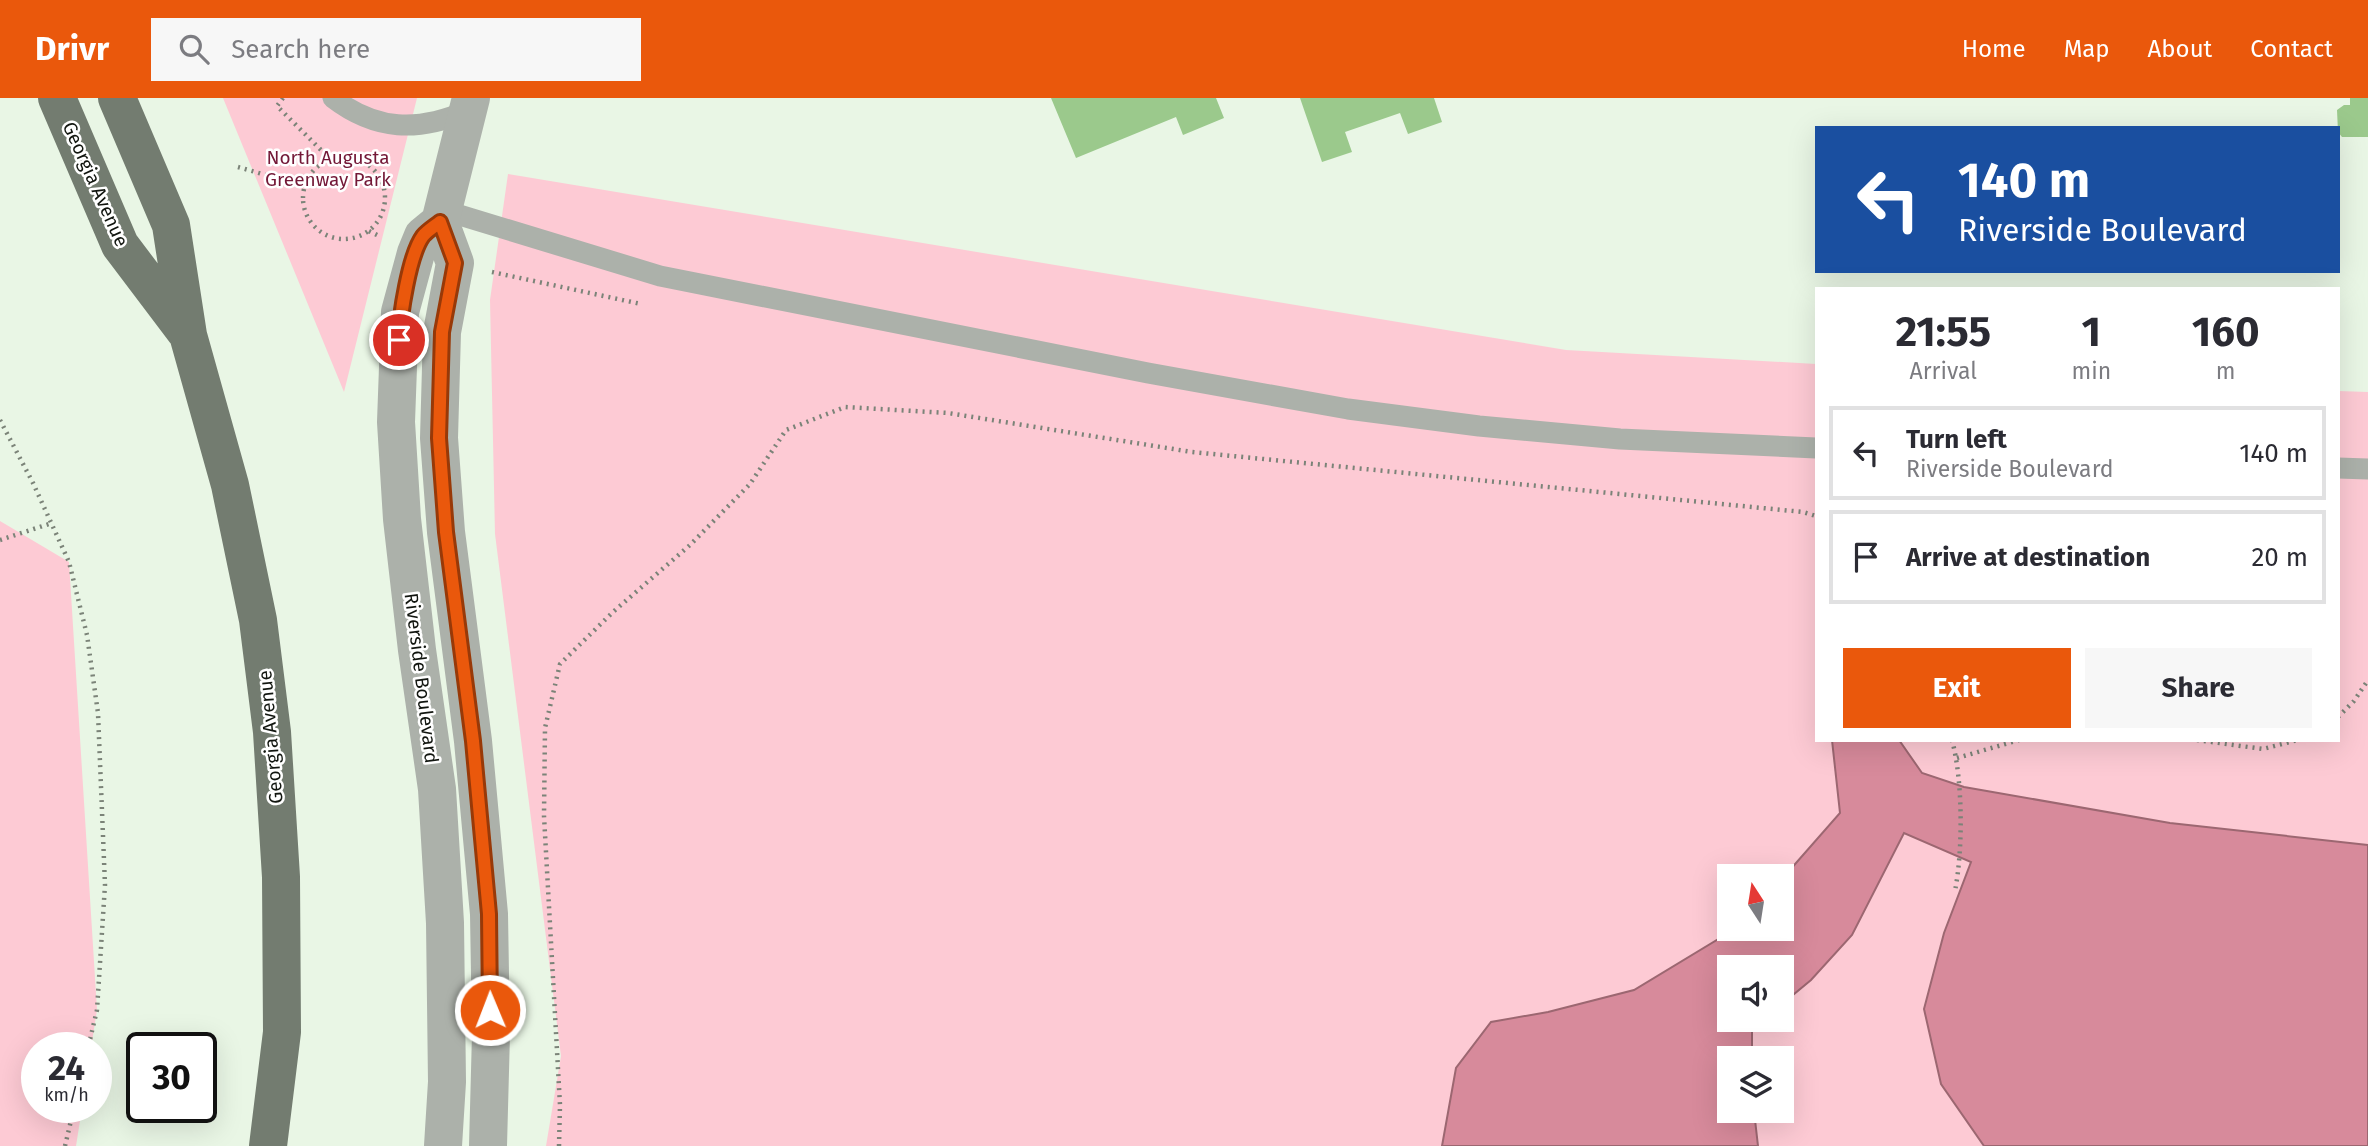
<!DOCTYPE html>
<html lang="en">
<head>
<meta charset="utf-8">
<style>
	:root { --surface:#fff; --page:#f7f7f7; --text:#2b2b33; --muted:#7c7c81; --line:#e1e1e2; --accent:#ea580c }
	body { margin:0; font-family:"Fira Sans",sans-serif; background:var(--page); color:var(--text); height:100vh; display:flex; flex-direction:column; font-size:26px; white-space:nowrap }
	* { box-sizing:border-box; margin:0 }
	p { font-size:23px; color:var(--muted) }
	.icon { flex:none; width:38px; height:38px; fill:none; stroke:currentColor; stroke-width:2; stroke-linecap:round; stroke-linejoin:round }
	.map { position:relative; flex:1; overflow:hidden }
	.side { position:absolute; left:1815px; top:189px; width:525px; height:455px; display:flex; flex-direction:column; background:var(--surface); border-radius:0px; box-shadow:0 7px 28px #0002 }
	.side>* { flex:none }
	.guide { position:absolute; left:1815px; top:28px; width:525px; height:147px; border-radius:0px; box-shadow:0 7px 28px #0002; background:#1a4fa0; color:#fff; overflow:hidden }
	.needle { width:46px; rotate:348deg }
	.fabs { position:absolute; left:1717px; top:766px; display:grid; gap:14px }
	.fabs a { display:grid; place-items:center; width:77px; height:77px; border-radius:0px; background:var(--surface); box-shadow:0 7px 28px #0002; font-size:35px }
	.speed { position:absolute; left:21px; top:934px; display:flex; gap:14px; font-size:35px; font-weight:700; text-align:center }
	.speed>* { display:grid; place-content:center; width:91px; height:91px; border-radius:50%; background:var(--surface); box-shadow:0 7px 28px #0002; line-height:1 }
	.speed small { font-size:18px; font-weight:400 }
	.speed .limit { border:4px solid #111; border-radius:10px; background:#fff; color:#111 }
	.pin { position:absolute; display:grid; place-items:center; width:60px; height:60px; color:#fff; margin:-30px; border:4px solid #fff; border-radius:50%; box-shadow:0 2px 7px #0007 }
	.me { position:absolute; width:77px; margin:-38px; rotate:359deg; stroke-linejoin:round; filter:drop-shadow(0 0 5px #0008) }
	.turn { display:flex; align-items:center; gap:24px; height:147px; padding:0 28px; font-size:32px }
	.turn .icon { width:91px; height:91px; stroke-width:2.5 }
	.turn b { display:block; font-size:49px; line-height:60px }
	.eta { display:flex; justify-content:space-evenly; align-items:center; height:119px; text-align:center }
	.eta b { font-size:42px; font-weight:700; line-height:49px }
	.button { display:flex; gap:14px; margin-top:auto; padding:14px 28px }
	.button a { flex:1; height:80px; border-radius:0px; background:var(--accent); color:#fff; font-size:28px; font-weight:700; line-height:80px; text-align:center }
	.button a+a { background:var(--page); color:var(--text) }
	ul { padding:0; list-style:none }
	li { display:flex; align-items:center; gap:21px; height:94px; margin:0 14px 10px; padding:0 14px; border:4px solid var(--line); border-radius:0px }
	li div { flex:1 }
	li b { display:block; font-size:26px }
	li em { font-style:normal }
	header { display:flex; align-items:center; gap:42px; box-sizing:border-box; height:98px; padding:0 35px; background:var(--accent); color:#fff }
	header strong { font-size:33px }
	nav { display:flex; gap:38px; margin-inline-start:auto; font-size:24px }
	.search { width:490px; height:63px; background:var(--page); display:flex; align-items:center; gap:18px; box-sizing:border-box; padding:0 24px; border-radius:0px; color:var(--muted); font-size:26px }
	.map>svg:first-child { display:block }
	.green { fill:#fdcad4; fill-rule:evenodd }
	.water { fill:#d78a9b; stroke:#9c6771; stroke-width:2 }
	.building { fill:#9bc98c }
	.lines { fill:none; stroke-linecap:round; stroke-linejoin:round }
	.path { stroke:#7b8378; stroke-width:4.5; stroke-dasharray:2 5; stroke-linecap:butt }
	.lane { stroke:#acb1aa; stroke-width:21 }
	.street { stroke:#acb1aa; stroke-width:38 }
	.primary { stroke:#737c70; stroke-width:38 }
	.route-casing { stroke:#983908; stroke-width:18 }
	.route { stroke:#ea580c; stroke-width:12 }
	.labels { text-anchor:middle; stroke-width:5; stroke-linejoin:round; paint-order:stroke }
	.park-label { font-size:19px; fill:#731837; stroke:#fff }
	.street-label { font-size:19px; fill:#11150f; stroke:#fff }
</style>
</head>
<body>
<header>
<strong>Drivr</strong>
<div class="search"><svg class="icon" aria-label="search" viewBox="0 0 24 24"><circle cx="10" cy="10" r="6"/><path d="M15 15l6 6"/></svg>Search here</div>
<nav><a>Home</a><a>Map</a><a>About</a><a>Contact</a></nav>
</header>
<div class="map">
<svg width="2368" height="1048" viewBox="0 0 2368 1048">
	<rect width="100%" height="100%" fill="#e9f6e5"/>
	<path class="green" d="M223 0H417L344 294Z
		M508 76 1566 252 1816 266V642H2338V293L2368 294V1048H546L561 958 495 436 490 202ZM1729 779H1782V831H1729ZM1729 870H1782V922H1729ZM1729 961H1782V1013H1729Z
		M0 423 69 464 97 912 91 950H37V1010H82L76 1048H0Z"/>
	<path class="water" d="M1832 642H1899L1922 675 1964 689 2170 725 2368 747V1048H1984L1941 986 1924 911 1944 835 1971 764 1904 735 1852 837 1811 882 1782 906V870H1729V922H1761L1752 930V961H1729V1013H1754L1758 1048H1442L1456 970 1491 924 1548 914 1634 892 1735 831H1782V781L1840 715Z"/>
	<path class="building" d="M1051 0H1216L1224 20 1183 37 1176 19 1076 60Z
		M1300 0H1434L1442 24 1408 36 1400 15 1345 34 1352 54 1322 64Z
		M2350 0H2368V39H2342L2338 34 2337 12 2344 7H2350Z"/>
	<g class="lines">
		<path class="path" d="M283 0 277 8 330 61
			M303 100a41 41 0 1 1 82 0a41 41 0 1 1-82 0Z
			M238 69 304 88
			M369 133 381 139
			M492 174 641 206
			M0 322 33 385 69 464 87 537 98 615 105 787 97 912 88 950
			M0 442 52 425
			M2338 619 2354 603 2368 582
			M1952 642C1963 683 1963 752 1955 793
			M2197 642 2263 651 2298 642
			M1957 660 2019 642
			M65 1048 74 1010
			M559 1048 560 1007 544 718 545 630 560 566 613 514 690 447 750 386 786 332 845 309 948 315 1192 354 1803 414 1816 418"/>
		<path class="lane" d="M333 0C376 33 418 34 467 13
			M443 112 660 178 1148 275 1348 311 1479 328 1620 341 1816 350
			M2338 370 2368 371"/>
		<path class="street" d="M471 0 440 124 455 165 442 234 439 340 446 434 473 643 489 816 491 936 488 1048
			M440 124 423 138 416 155 400 214 396 324 402 421 417 552 437 691 445 825 447 984 443 1048"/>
		<path class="primary" d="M57 0 120 147 185 233
			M117 0 171 127 188 237 230 387 258 522 272 634 281 779 282 934 268 1048"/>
	</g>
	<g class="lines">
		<defs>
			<path id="route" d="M399 242C400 218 409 157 423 138 427 133 435 128 440 124L455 165 442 234 439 340 446 434 473 643 489 816 490 912"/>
		</defs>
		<use href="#route" class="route-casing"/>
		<use href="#route" class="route"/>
	</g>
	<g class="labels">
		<g class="park-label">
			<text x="328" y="66">North Augusta<tspan x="328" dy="22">Greenway Park</tspan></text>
		</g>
		<g class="street-label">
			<text transform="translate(96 86) rotate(66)" y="7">Georgia Avenue</text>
			<text transform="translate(422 580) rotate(83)" y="7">Riverside Boulevard</text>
			<text transform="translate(270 639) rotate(-95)" y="7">Georgia Avenue</text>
		</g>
	</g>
</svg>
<div class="fabs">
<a><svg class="needle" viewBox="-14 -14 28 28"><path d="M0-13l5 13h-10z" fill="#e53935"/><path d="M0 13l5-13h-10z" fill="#7c7c81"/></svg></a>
<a><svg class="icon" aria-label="sound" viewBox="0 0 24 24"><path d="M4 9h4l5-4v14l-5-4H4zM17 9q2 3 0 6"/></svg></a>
<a><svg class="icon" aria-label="layers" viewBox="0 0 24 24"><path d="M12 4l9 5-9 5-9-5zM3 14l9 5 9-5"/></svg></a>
</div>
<div class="speed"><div>24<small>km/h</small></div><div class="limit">30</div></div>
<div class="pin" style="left:399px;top:242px;background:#d93025"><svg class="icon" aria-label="arrive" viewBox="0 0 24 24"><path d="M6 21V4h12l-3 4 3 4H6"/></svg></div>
<svg class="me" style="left:490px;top:912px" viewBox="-20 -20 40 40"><circle r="17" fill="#ea580c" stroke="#fff" stroke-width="3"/><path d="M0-11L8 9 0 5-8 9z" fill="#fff"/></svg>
<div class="guide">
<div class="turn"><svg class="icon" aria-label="left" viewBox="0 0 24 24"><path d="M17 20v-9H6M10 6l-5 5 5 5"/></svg><div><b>140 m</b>Riverside Boulevard</div></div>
</div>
<section class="side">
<div class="eta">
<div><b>21:55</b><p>Arrival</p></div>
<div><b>1</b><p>min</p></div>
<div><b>160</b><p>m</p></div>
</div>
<ul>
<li><svg class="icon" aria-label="left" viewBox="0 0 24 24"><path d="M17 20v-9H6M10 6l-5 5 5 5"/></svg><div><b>Turn left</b><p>Riverside Boulevard</p></div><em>140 m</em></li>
<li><svg class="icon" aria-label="arrive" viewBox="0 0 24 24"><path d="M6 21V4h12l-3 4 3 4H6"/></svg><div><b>Arrive at destination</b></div><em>20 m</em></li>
</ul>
<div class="button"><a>Exit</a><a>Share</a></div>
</section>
</div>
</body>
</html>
